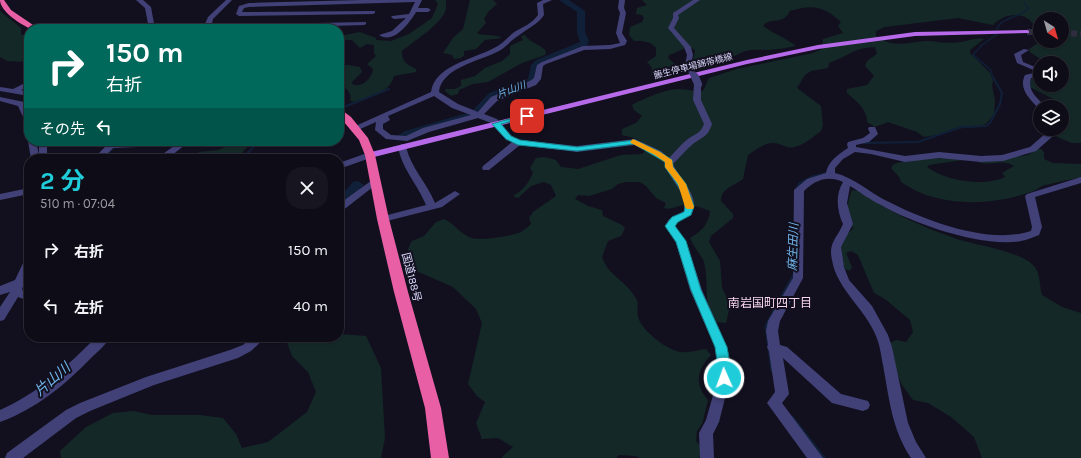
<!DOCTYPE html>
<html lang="ja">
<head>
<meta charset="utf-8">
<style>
	:root { --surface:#0e0c17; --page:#171520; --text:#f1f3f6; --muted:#9b9ba1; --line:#2e2c36; --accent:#1fcdda }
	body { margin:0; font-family:Karla,"Noto Sans JP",sans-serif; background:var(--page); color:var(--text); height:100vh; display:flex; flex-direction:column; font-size:15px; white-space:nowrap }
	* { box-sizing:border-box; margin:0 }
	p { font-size:13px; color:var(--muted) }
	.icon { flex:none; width:22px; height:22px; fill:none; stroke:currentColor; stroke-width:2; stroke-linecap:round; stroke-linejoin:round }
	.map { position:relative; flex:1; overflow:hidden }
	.side { position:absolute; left:24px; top:154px; width:320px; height:188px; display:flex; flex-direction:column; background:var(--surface); border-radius:16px; box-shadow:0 1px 3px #0004,0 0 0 1px var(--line) }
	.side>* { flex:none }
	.banner { position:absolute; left:24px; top:24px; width:320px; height:122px; border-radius:16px; box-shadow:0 1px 3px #0004,0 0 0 1px var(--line); background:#00695c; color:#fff; overflow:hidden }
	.needle { width:26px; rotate:143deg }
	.tools { position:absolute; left:1033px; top:12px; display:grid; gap:8px }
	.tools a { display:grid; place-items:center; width:36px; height:36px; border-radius:50%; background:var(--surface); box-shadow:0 1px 3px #0004,0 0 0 1px var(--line); font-size:20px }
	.pin { position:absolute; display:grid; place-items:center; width:34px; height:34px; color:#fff; margin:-17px; border-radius:8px; box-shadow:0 2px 6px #0006 }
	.me { position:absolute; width:44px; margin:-22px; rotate:358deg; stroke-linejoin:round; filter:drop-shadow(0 0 3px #0008) }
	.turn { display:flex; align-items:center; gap:14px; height:84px; padding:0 16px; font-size:18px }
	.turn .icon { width:52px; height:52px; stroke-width:2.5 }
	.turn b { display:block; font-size:28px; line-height:34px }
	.then { display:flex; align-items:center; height:38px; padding:0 16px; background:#0003; gap:8px; font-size:15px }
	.round { display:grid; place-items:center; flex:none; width:42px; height:42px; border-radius:16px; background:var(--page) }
	.head { display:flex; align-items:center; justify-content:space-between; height:68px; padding:0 16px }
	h1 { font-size:24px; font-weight:700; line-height:30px; color:var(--accent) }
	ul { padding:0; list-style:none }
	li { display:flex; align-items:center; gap:12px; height:56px; padding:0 16px }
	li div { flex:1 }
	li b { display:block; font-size:15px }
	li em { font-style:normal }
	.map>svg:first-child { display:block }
	.green { fill:#142827 }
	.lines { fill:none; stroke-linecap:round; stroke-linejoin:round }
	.stream-far3 { stroke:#102038; stroke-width:1.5 }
	.stream-far2 { stroke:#102038; stroke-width:2 }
	.stream-far1 { stroke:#102038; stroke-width:2.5 }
	.stream { stroke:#102038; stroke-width:3 }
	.river { fill:#102038; fill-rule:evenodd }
	.major-tunnel { stroke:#302d40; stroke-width:6; stroke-dasharray:6 3; stroke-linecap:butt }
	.minor { fill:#414178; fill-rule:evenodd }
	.major { fill:#b66aea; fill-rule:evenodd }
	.highway { fill:#e85fa5; fill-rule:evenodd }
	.minor-bridge-far1 { stroke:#414178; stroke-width:6 }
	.minor-bridge { stroke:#414178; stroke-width:8 }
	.route { fill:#1fcdda; stroke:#14858e }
	.slow { fill:#f59e0b }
	.labels { text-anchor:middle; stroke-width:4; stroke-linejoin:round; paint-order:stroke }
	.far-street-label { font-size:9px; fill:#d7d4f9; stroke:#12101f }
	.far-water-label { font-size:10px; font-style:italic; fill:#70b6eb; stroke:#12101f }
	.street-label { font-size:11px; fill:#d7d4f9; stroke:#12101f }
	.water-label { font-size:12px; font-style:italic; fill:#70b6eb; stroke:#12101f }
	.neighbourhood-label { font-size:12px; fill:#f9d6ed; stroke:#12101f }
	.near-water-label { font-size:14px; font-style:italic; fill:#70b6eb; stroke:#12101f }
</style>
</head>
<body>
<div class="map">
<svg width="1081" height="458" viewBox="0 0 1081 458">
	<rect width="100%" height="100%" fill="#12101f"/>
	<path class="green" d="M435 0H446C446 3 446 6 446 9 442 24 414 41 402 51 401 61 407 65 416 69V72L394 76C389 94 369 97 353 102L350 100 351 96 347 89 339 86V66L348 65 360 67 362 72 351 83C360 90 372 79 373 69L367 64 376 56 374 53V45L367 44 360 48 352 40H339L340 36 360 32 376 38V40L391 41 409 34 432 18 438 4Z
		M470 0H493L497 4 489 11 484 19 486 23 477 33C484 37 494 33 502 38L485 40 476 49 464 51V55L461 58 454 59 452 55 443 53 453 38 463 29Z
		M642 0H1081V143H1072L1057 137 1054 129H1062V107H1050L1060 105 1059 102 1030 87 1031 79 1040 75V85H1062V63H1041L1043 61 1030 52 1029 49 1041 41H1062V19H1040V35C1037 31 1035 28 1033 24 1023 10 1003 14 993 25L958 18 885 27 876 31V36C897 50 907 41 929 41 940 42 949 44 960 42 968 41 976 37 984 39L970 50V53L990 73 993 81 992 86 995 101 994 114 987 123 979 127 952 129 941 134 924 137 917 132 888 122 875 127 867 122C868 110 855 100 847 93V89L867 85 874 76 865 66 867 61 877 54 875 47C852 48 849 56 829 63L828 68 811 71 805 75 797 88 821 106 823 125 821 131C813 137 804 145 794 147 788 149 784 145 779 144 767 140 757 149 748 155L743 179C734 186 721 188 721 201L733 214V218L711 236 709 242 720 261 722 287 730 306 726 323 717 322C701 300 710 286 704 262 701 254 693 247 690 238 702 231 708 225 710 211 701 208 693 204 684 205 676 206 672 210 664 208L666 203 656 198 646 186 640 182H626L618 184 612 189 589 196 578 195 575 199 588 206 602 210 603 216 622 225 625 228 621 236 608 241 602 257C609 276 623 279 633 294 641 304 636 307 638 317 641 330 668 351 681 352 689 353 698 350 706 349L711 355C697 370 694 384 708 400L702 424 697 431 696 441 702 448 699 458H640L635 456 619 455 616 458H502L503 456 513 447 498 438 482 439 476 423 485 402 477 396 468 384 482 323 476 309 453 287 414 270 408 249 412 241 424 236 436 222 444 219C454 223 461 235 472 238 481 241 512 236 521 232 524 230 528 227 531 224L529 218 533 212 556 196 551 185 544 182 531 186 518 198 513 196C523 190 528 184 533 173L530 168 536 158 544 157 556 160 561 167 578 169 621 155 642 154 649 147 637 139 622 135V129L636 123 642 116 634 110 632 105C643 99 666 89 678 89 687 89 694 92 703 91L709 78 737 69 813 53 822 49 823 39 843 33 838 26 841 22C824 6 812 4 790 11 783 26 771 16 763 26 774 34 786 38 796 46 787 48 778 49 768 50 762 50 753 49 746 51 728 57 713 73 693 60L695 50 690 47C682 48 677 53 669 55L668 58 677 66 674 69 651 75 652 68 647 62 656 56V48C651 41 643 41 634 41L629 35 630 27 642 22 644 18 642 15 636 14 637 8 647 5Z
		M0 11 21 28V34L29 37V62L7 61 0 57Z
		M525 35C530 43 540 44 546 51L545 55 522 63 488 82 473 84 459 90 458 94 451 96 445 91 446 89H455L461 86V80L475 76 485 68 502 61 510 54V46L523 40 521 36Z
		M238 141H255L244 150 239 159H217L199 154V152L218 150Z
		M1037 149H1041L1044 152V159L1053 163 1081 164V178C1074 178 1050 184 1042 186 1038 188 1035 191 1031 192 990 206 938 208 901 182L900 178 891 168 894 164C915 158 941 157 963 160L929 165 927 167C945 181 985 187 1005 177L1002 173 1014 166C1003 158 989 167 978 162L1028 155Z
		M852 190 859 191C889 212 922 227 957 239 979 246 1015 250 1032 264 1041 272 1039 285 1042 295L1062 307 1081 313V458H982L974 437 951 417 928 403 913 400 902 385 891 361 890 343 896 340 906 342 913 332 910 320 885 299 874 293 858 255 851 251 846 253 852 267 850 271 845 269C841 260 835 248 842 239 845 234 850 233 853 228 847 212 846 205 852 190Z
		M339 334 366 336 381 368 385 438 381 458H61L60 451 86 427 113 413 134 411 152 415H200L223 418 236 434 242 448 268 442 307 412 316 392 308 372 292 356 286 340 287 337H339Z"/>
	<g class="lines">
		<path class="stream-far3" d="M997 29C1000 18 1020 17 1028 9L1025 3
			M993 78 990 69 973 55 982 45 997 34"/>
		<path class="stream-far2" d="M339 109 389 89
			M864 143 918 142 961 127 986 126 990 123 1000 104 1002 93 993 77
			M102 159 120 141
			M242 159 259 141
			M811 177 827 173 829 166"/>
		<path class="stream-far1" d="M795 191 800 183 814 176
			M779 301 794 274"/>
		<path class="stream" d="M772 371 766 326 780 300
			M792 417 824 458"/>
		<path class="river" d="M559 0H569L585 11V32L589 41 587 46 542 64 536 83 497 97 481 114 475 117 413 135 406 139H398L396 137 405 131 467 113 473 110 489 93 528 79 531 65 536 60 580 42 577 32V12Z
			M358 181 364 185 344 208 339 209V197L353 182Z"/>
		<path class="major-tunnel" d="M1027 32H1040
			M1062 33 1081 34"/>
		<path class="minor" d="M136 0H143L151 7 155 29H149L145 8Z
			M226 0H232L213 19 212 23 206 29H199L206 22 208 17Z
			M361 0H422L418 8H428L431 10 428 12H416C410 22 394 45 379 35L392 31 406 18 394 19 391 17 392 16 409 14 415 2 249 7 244 8 242 12 375 11V13L373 14 239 16 236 14 239 6 249 3Z
			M543 0H552L543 4 544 15C537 25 528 28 518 36 511 40 506 47 499 51 480 61 441 68 439 92L458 104 478 112 491 97 530 81 534 78 537 65 542 62 583 46 610 45 620 43 616 33 620 13 618 8 619 0H625L624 8 626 13 622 33 627 41 625 45 610 49 584 50 546 64 543 66 541 79 536 85 497 101 484 114 497 119 512 136 520 140 577 146 635 139 661 151 669 158C675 152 681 144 688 139 695 134 701 133 704 124L693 100 694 84 701 82V100L712 124C708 137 702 137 693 144 686 150 679 158 673 164 680 180 702 197 691 215L676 223V228L686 241 702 290 727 347 731 364 730 378 719 422 713 434 714 458H700L699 433 706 420 718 378 719 364 715 347 690 290 676 242 666 228 668 220 684 211 685 200 682 194 666 169 665 163 655 155 634 145 577 152 520 145 489 170H483L482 168 483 166 512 142 506 140 491 123 478 118 429 132 407 141 386 139 375 130 376 122 358 130H352L351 128 431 92C435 65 474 59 494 48 501 45 507 38 513 33 522 27 532 24 538 15L537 3ZM434 96 452 108 471 115 423 128 406 136 391 135 383 129V124L390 120 388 116Z
			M693 0H700L678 15 679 18 674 28 691 47 693 55 691 65 688 67 685 65 687 55 684 47 668 28 673 18V13Z
			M366 22V24L364 25 224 29 221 27 224 25Z
			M1024 49 1029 50 1021 55 1023 62 1040 69V76L1031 78C1027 92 1038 98 1046 107H1040L1039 109C1030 99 1018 89 1025 75L1038 72 1017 63 1014 54Z
			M29 81V86L21 90 29 92V96L0 91V87L13 89Z
			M0 97 24 102 29 113V123L25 121 18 106 0 101Z
			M869 127H875L878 134 869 142 856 145V147L905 156 939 152 981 156 1002 155 1030 147 1046 133V129H1054L1053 136 1036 151 1003 161 981 162 939 158 905 162 871 154 855 152 843 159 835 168V173C855 178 870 193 889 202 926 221 990 245 1031 231L1032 227 1025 196 1027 194 1081 177V183L1035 197 1042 227 1039 235C1033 237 1027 240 1021 241 983 248 914 224 881 205 870 200 860 192 850 186L847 203 853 224 841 247 844 267 849 280 872 306 888 335 892 347 908 423 916 442 926 458H911C892 430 889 398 883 365 881 355 880 345 876 336 865 308 837 290 832 260 828 242 837 239 843 224 837 211 835 195 843 182 828 175 815 180 804 191L803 278 780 321 778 331 780 345 787 347 841 394 868 401 870 405 868 409 863 411 832 403 783 358 789 394 782 403 823 458H807L767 403 775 392 769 351 767 347 768 345 766 331 768 321 793 278 794 190 807 179 826 173C828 161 839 154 848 148L847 144 848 142 863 138 870 133 868 129Z
			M29 139V141H36L39 155V141H47V159H31L28 141Z
			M111 141H120L119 143 149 141 137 147 113 148 102 159H93Z
			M181 141H190L167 159H117C126 151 148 154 160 156Z
			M402 144 406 147C411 168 427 183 435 203L455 191 460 194 442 207 383 222 380 221 378 219 380 217 426 205C418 185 402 169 398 147Z
			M370 152 374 155 373 157 339 169V163Z
			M375 178 378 179 380 181 378 183 342 211 339 212V204Z
			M29 188V194L0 200V194Z
			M29 258V283L23 286 22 290 29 292V301L18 297 4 320 0 321V307L10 292 0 295V286L15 280 25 259Z
			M96 337H110C106 345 98 351 91 358 65 385 36 409 0 422V410C38 393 68 366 96 337Z
			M252 337H266L251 351 238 358 154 385 90 411 76 418 23 458H5L7 453 66 410 80 403 146 377 230 350 243 345Z"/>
		<path class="major" d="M1027 30 1029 31V33L915 36 818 49 747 64 370 158 366 155 367 153 747 60 818 45 915 32Z"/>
		<path class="highway" d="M0 0H4L11 10 39 29C36 29 32 30 29 28 20 24 0 11 0 0Z
			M339 108 351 117 368 138 375 155 389 219 408 292 441 408 449 458H431L425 408 394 292 377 219 365 155 359 140 339 116Z"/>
		<path class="minor-bridge-far1" d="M688 65 695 78"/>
		<path class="minor-bridge" d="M695 77 698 84"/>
	</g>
	<path class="route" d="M527 114H530V117L501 124 511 136 520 140 577 147 635 140 660 152 672 160 673 167 686 184 694 206 691 215 678 222 675 226 686 241 701 290 727 347 730 364 728 381 724 383 720 381 715 347 691 290 676 242 665 226 672 217 684 212C689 196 673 179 665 167V162L634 144 577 151 518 145 506 139 492 124Z"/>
	<path class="slow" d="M633 139 660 152 672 160 673 167 686 184 694 207 693 209H687L685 207 678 184 665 167V162L655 155 631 143 630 142Z"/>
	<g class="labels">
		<g class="far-street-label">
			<text transform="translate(693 66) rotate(-14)" y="3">藤生停車場錦帯橋線</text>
		</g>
		<g class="far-water-label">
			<text transform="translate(511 89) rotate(-21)" y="4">片山川</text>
		</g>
		<g class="street-label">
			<text transform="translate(412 277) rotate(76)" y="4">国道188号</text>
		</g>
		<g class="water-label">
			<text transform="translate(793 247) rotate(-88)" y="4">麻生田川</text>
		</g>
		<g class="neighbourhood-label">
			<text x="770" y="307">南岩国町四丁目</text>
		</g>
		<g class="near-water-label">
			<text transform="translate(52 379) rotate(-41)" y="5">片山川</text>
		</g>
	</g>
</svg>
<div class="tools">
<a><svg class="needle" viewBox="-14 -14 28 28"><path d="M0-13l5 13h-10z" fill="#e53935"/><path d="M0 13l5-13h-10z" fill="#9b9ba1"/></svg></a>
<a><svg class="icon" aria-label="sound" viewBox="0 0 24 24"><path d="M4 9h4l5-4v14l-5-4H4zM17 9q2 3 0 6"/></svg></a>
<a><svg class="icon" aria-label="layers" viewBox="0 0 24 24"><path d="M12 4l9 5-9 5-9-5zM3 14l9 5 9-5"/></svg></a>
</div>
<div class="pin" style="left:527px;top:116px;background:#d93025"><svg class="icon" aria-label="arrive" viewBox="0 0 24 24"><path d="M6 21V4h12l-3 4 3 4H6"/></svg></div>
<svg class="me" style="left:724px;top:378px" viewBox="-20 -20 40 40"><circle r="17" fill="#1fcdda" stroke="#fff" stroke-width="3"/><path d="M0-11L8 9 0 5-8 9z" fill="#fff"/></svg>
<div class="banner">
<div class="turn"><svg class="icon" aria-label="right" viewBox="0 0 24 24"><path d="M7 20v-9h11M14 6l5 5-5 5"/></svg><div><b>150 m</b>右折</div></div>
<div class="then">その先<svg class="icon" aria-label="left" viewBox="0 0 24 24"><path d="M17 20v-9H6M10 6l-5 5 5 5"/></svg></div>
</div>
<section class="side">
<div class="head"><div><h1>2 分</h1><p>510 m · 07:04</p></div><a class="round"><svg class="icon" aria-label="close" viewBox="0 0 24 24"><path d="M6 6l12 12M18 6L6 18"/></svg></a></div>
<ul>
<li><svg class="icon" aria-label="right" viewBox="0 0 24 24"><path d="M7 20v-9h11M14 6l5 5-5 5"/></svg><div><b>右折</b></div><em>150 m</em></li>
<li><svg class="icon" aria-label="left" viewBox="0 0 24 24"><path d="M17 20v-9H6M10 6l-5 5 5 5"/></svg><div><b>左折</b></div><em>40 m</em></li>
</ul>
</section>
</div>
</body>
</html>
